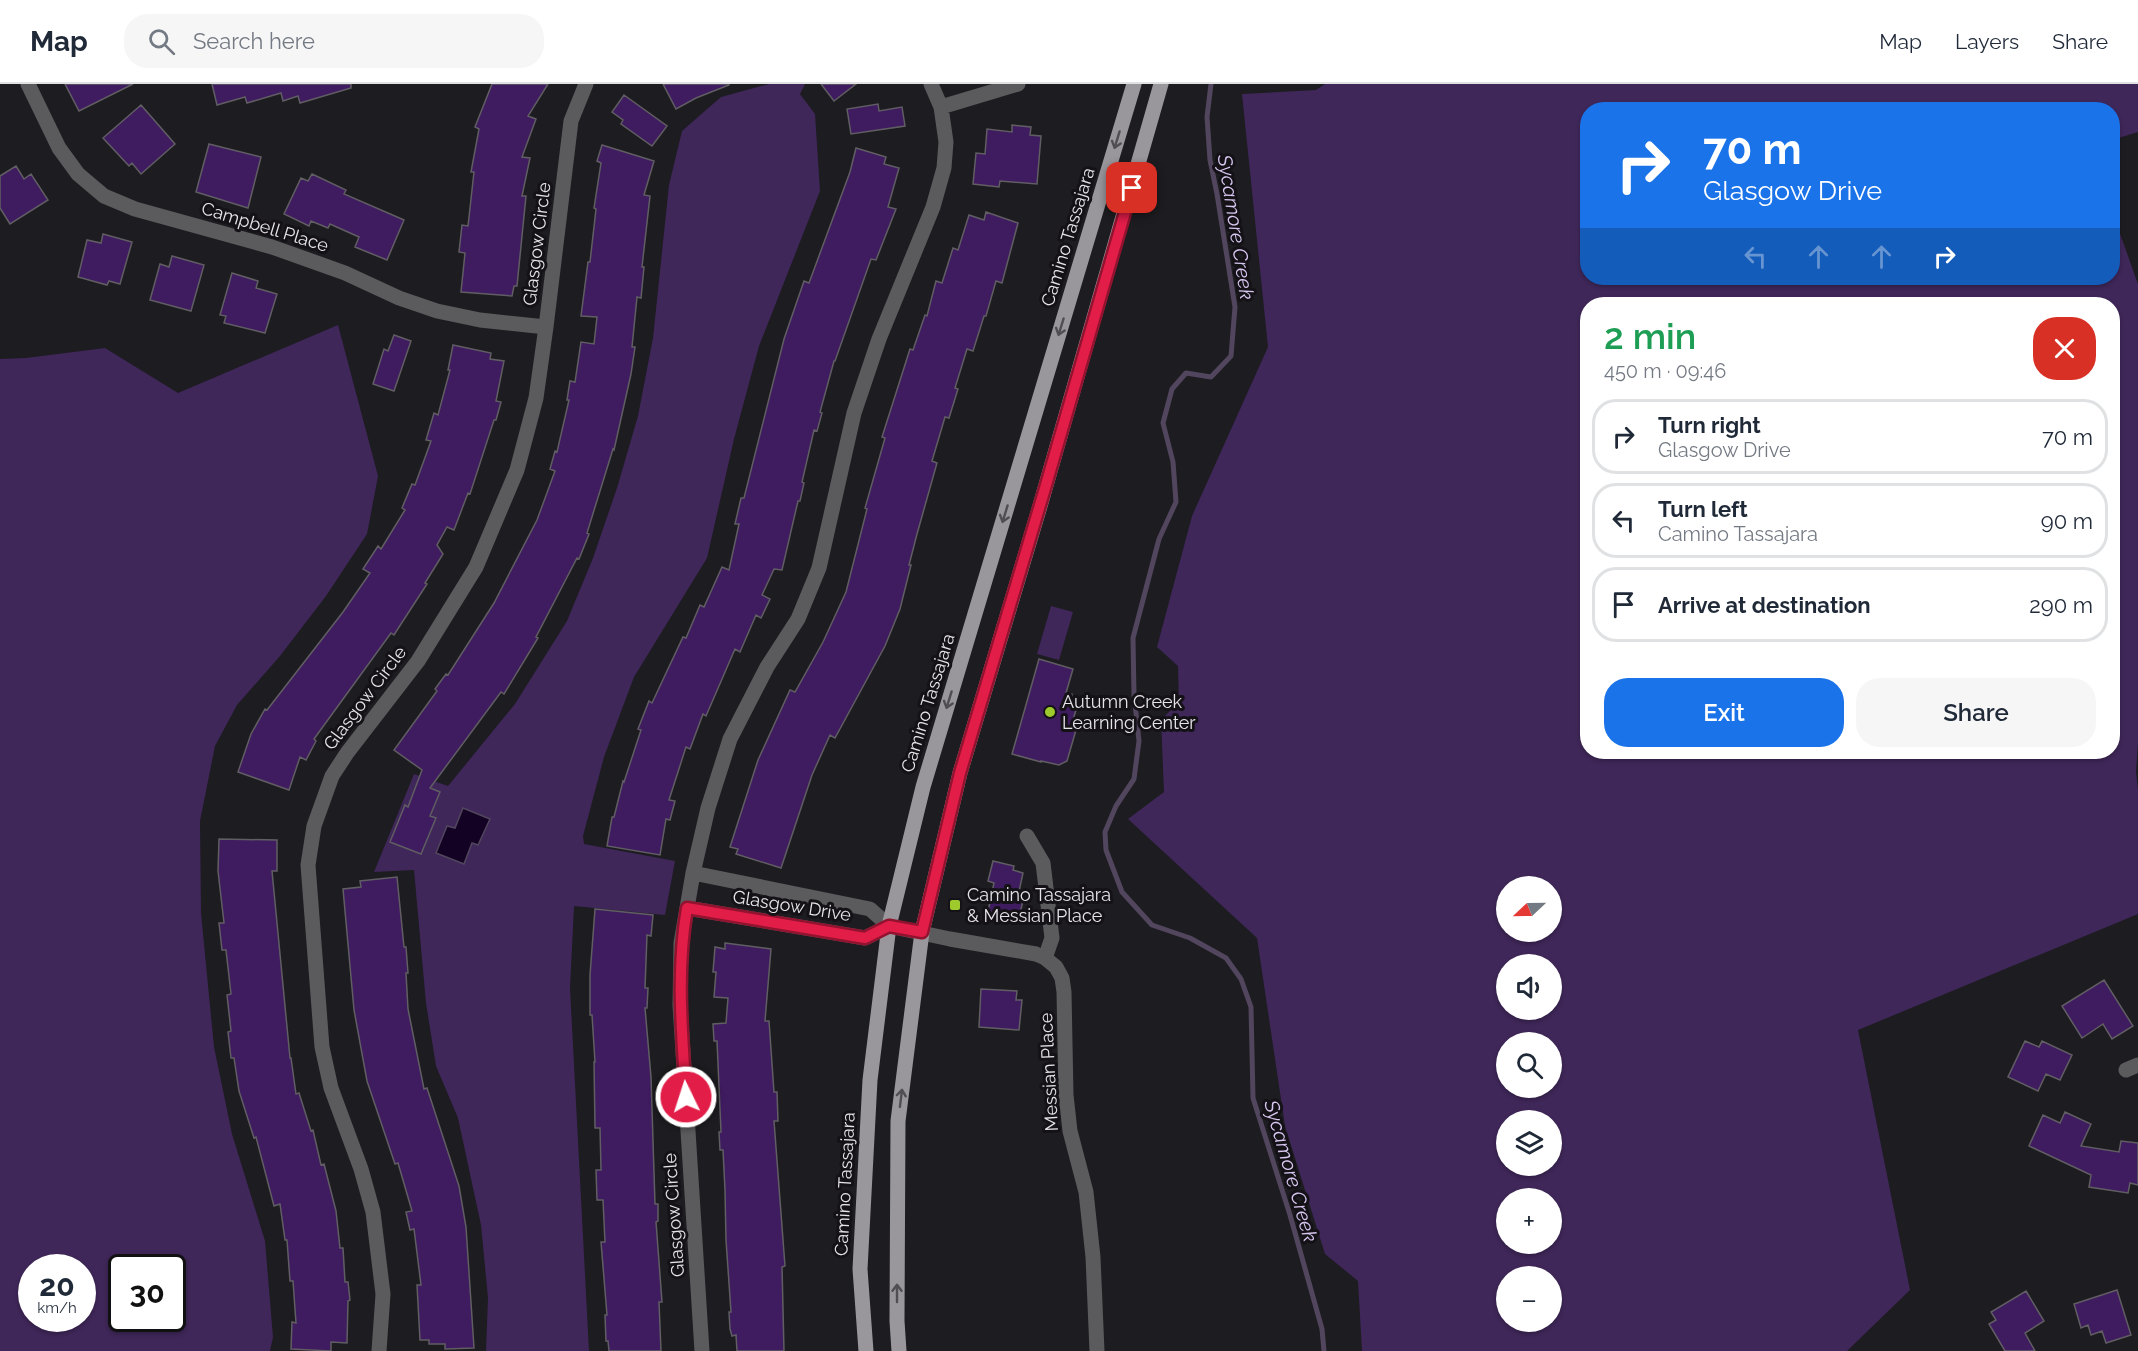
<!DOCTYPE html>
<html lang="en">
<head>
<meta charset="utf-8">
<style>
	:root { --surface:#fff; --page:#f6f6f7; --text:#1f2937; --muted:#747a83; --line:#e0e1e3; --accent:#1a73e8 }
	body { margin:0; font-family:Raleway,sans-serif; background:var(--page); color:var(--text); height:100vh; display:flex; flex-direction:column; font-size:22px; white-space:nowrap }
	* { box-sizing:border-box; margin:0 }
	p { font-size:20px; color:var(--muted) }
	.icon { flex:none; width:33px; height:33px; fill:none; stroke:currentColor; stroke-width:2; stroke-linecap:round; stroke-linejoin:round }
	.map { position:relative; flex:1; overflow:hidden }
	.side { position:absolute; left:1580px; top:213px; width:540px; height:462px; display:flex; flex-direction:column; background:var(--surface); border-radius:24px; box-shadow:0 2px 4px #0004 }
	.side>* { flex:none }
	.top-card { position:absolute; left:1580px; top:18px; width:540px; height:183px; border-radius:24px; box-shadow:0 2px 4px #0004; background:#1a73e8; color:#fff; overflow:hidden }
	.needle { width:39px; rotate:248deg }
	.tools { position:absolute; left:1496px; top:792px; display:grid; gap:12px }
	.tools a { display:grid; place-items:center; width:66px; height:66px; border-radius:50%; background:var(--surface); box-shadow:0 2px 4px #0004; font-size:30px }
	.speed { position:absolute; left:18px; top:1170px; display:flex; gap:12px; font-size:30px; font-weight:700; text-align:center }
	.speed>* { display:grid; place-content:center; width:78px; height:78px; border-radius:50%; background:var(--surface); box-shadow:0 2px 4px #0004; line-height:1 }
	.speed small { font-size:15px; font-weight:400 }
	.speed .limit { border:3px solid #111; border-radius:9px; background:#fff; color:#111 }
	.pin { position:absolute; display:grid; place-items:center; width:51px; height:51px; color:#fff; margin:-26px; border-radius:12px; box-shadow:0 3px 9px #0006 }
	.me { position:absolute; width:66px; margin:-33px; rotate:356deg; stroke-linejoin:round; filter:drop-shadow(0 0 4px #0008) }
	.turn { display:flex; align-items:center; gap:21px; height:126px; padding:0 24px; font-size:27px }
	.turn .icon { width:78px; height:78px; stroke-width:2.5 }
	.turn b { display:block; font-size:42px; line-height:51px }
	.lanes { display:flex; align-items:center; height:57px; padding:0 24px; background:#0003; justify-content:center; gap:30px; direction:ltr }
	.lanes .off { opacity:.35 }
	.round { display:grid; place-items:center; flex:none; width:63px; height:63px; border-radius:24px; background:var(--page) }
	.overview { display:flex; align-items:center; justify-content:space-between; height:102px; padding:0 24px }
	h1 { font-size:36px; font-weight:600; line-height:45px; color:#1e9e55 }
	.action { display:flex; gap:12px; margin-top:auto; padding:12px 24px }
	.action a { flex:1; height:69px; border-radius:24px; background:var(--accent); color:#fff; font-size:24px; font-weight:600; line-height:69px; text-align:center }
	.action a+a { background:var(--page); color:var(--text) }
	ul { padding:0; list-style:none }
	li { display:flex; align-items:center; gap:18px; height:75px; margin:0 12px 9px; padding:0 12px; border:3px solid var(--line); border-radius:24px }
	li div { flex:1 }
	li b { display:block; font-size:22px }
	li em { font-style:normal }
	header { display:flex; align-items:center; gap:36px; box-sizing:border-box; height:84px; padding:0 30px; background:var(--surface); border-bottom:2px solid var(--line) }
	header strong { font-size:28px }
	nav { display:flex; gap:33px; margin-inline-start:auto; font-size:21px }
	.search { width:420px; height:54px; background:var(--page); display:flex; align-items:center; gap:15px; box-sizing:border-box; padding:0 21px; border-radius:24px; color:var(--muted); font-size:22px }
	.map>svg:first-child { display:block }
	.green { fill:#3f2759; fill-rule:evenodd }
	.water { fill:#130223; stroke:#52465e; stroke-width:1.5 }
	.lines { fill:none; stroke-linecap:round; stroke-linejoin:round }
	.stream { stroke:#52465e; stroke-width:5 }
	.building { fill:#3f1b60; stroke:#605e63; stroke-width:1.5 }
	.minor { stroke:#5b5a5c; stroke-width:15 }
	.major { stroke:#99979c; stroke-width:15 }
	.oneway { stroke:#504e53 }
	.route-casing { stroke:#92132f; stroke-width:15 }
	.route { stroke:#e11d48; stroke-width:10 }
	.poi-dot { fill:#9eca2e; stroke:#141217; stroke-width:2 }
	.labels { text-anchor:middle; stroke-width:6; stroke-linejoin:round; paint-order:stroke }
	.street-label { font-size:18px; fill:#e6e4e8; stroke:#141217 }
	.poi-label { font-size:18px; fill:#e6e4e8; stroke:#141217; text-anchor:start }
	.water-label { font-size:20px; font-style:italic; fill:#d8c7f0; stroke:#141217 }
</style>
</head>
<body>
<header>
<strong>Map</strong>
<div class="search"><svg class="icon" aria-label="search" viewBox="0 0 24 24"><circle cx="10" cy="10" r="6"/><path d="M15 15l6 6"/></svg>Search here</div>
<nav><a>Map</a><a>Layers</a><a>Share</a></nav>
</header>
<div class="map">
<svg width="2138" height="1267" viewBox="0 0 2138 1267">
	<rect width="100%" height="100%" fill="#1d1c20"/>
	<path class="green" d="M769 0H805L800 10 815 30 820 107 759 262 734 355 707 474 634 593 604 673 583 752 584 760 675 777 665 831 574 822 570 904 589 1267H486L488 1214 481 1141 458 1034 436 982 426 919 414 786 374 788 414 690 448 702 515 620 567 537 593 474 617 404 638 332 653 254 669 101 682 47 721 13Z
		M1325 0H2138V48L2112 56V26H1587V194H2112V63L2113 130 2138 200V658L2136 688 2138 706V830L1858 946 1910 1206 1847 1267H1362L1358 1197 1325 1170 1285 1042 1257 854 1128 735 1164 708 1161 636 1179 618 1178 582 1157 563 1192 432 1268 263 1242 10 1316 6ZM1587 220H2112V668H1587ZM1551 802V848H1506V802ZM1551 880V926H1506V880ZM1506 958H1551V1004H1506ZM1551 1036V1082H1506V1036ZM1506 1114H1551V1160H1506ZM1506 1192H1551V1238H1506Z
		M338 241 378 392 367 450 326 512 280 572 237 621 215 662 200 737 201 829 214 963 232 1050 265 1157 273 1253 270 1267H0V275L26 274 105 264 178 309ZM32 1184H82V1234H32ZM122 1184H172V1234H122Z
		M1051 522 1073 528 1059 576 1037 570Z"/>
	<path class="water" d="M463 724 490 735 478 761 472 759 464 780 436 769 447 742 455 744Z"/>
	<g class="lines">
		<path class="stream" d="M1211 0 1207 33 1210 76 1217 110 1235 223 1231 272 1211 293 1186 289 1172 305 1163 339 1173 378 1176 418 1159 455 1133 554 1134 611 1139 657 1134 695 1116 722 1105 748 1106 766 1122 808 1152 841 1190 854 1226 874 1241 895 1251 923 1253 1014 1290 1131 1322 1245 1324 1267"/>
	</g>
	<path class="building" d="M65 0H133L79 27Z
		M212 0H351V4L300 19 298 12 283 17 281 9 247 19 245 13 217 21Z
		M492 0H548L528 32 536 35 522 73 530 74 522 112H526L517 202H514L512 212 461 208 465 169 459 168 462 141 468 142 474 88H471L479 45 475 43Z
		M663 0H729V1L696 14 676 25Z
		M821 0H856L834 17Z
		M624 11 667 42 652 62 621 40 623 36 612 28Z
		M878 20 879 27 902 23 905 42 851 50 847 25Z
		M141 21 175 60 141 90 132 79 129 82 103 54Z
		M1012 41 1031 43 1030 51 1041 52 1037 100 1000 97 999 103 973 100 976 69 985 70 987 45 1012 48Z
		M209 60 261 73 248 124 196 108Z
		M602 61 654 77 644 111 650 112 642 183H644L641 214 637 213 632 263H635L631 290 614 366 613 365 587 449 589 450 579 475 577 474 536 553 538 554 504 610 501 608 430 704 440 708 430 732 436 734 421 770 390 758 405 721 408 723 422 686 394 666 437 607 435 605 446 590 448 591 494 519 537 436 555 387 550 385 555 367 557 368 569 316H567L570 297 575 298 581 258 594 260 597 233 581 232 588 178H590L596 125 594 124 601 79 597 77Z
		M856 64 886 73 884 80 899 84 888 123 896 125 876 176 871 175 835 277H834L820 328 822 329 817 347 814 346 802 398 804 399 800 417H798L782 486 774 485 762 511 770 515 761 534 756 531 740 568 735 565 706 632 703 630 690 665 686 663 669 716 675 717 670 736 666 735 660 771 607 762 612 733H614L623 697 624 698 641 646 638 645 649 617 652 619 683 553 686 554 700 521 704 523 722 483 729 486 739 440H735L741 414H744L784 255 804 197 809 199 850 88Z
		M16 82 24 95 31 90 48 116 10 140 0 124V92Z
		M312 90 346 106 344 110 404 136 387 176 355 163 359 153 330 140 328 144 311 137 309 142 284 130 301 94 308 97Z
		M986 128 1018 139 1002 199 996 197 986 232H984L973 267 967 265 955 304 958 305 949 334 945 333 932 377 937 379 917 450 909 481H911L900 525 885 562 835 654 830 651 812 691 781 784 736 770 738 765 730 763 758 676 790 606 795 608 823 558 846 508 867 425 865 424 885 354 882 353 910 265 913 266 925 231 927 232 936 197 942 199 953 164 958 166 969 131 984 136Z
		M103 150 132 158 120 200 109 197 107 201 78 193 87 156 101 159Z
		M172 172 204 181 191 227 150 216 160 180 169 183Z
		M232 189 258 197 256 204 277 210 265 249 224 239 226 232 220 231Z
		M394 251 411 257 394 307 373 300 384 265 388 267Z
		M453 261 491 269 490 275 504 277 496 317 501 318 496 336H494L470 410 468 409 454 446 447 443 437 461 443 470 425 499 427 500 401 540 394 551 391 549 314 655 316 657 306 676 300 673 289 706 238 688 251 650 265 625 267 626 343 528 370 489 363 485 378 462 381 465 405 426 402 424 412 400 415 401 431 357 426 356 434 329 438 331 450 286H448Z
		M1039 575 1073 585 1066 609 1072 610 1071 617 1078 619 1073 636 1076 646 1067 677 1059 681 1041 677V678L1012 670Z
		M219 755 277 756V787H272L290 974H291L296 1010 299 1009 311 1047 313 1046 321 1081 324 1080 336 1127 340 1164H343L345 1198H348L350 1216 348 1217 347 1259 331 1258V1267L291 1265 292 1238 296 1239 293 1197H290L287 1156H285L280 1120 274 1122 256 1053 254 1054 239 1007 234 974H231L228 948 231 947 227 911 231 910 226 866H222L219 839H224L218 787Z
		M993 777 1014 782 1013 786 1023 789 1018 812 1024 813 1020 829 1012 827 1011 832 988 827 994 799 988 797Z
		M397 793 404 863H406L408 889H406L408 925 424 1005 427 1004 459 1102 466 1143 474 1264 445 1265V1260H429V1256H420L417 1201H421L414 1145 410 1146 406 1128 412 1127 398 1079 395 1080 367 997 354 926 343 805 361 803 360 797Z
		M595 825 653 831 651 852 647 851 645 904H648L647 924H645L651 993 655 1120H658V1137L656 1138 662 1218H659L661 1267H609L608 1257H606L605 1231H607L601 1158H605L603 1116H597L596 1086H601L600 1044H595L594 978H595L592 931H590V891Z
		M725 859 771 865 765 937H769L774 1008H777L778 1037H774L785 1182 782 1183 784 1267H737L736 1251 732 1252 730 1245 729 1228H731L726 1156 725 1106 723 1066H720L719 1048H721L717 957H714L713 940 726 939 728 914 714 913 716 888H713L715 863 725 865Z
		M2104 896 2133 942 2112 955 2103 940 2082 954 2062 922Z
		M981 905 1017 907 1016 916H1022L1019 946 979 943Z
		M2025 957 2039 963 2042 957 2072 971 2060 996 2046 990 2038 1007 2008 993Z
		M2065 1028 2091 1040 2081 1062 2119 1068 2121 1057 2138 1059V1101L2130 1099 2128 1109 2089 1103 2091 1091 2029 1062 2043 1031 2060 1039Z
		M2117 1206 2131 1251 2106 1259 2102 1247 2091 1251 2088 1241 2081 1244 2074 1220Z
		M2026 1207 2044 1237 2025 1249 2035 1267H2005L1989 1240 1996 1236 1991 1228Z"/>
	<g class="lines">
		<path class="minor" d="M28 0 59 64 78 90 104 112 135 125 272 163 345 189 399 214 437 227 480 236 546 243
			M941 23 1018 0
			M1027 752 1043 779 1052 854 1045 874
			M693 789 870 825 889 842 950 855 1036 870 1045 874 1056 883 1062 894 1064 908 1066 1011 1070 1047 1086 1108 1093 1173 1097 1267
			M687 824 865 854 889 842
			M2126 986 2138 981
			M379 1267 383 1210 373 1128 361 1085 331 1004 322 963 308 781 314 742 332 692 347 669 418 577 476 483 517 386 536 314 546 243 571 37 586 0
			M702 1267 680 921 681 859 693 789 708 724 730 655 767 583 798 535 819 484 854 329 879 255 933 123 944 84 946 58 941 23 931 0"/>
		<path class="major" d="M866 1267 860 1185 870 996 889 842 923 703 1134 0
			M899 1267 897 1237 898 1037 922 848 960 689 1040 422 1161 0"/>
	</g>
	<defs><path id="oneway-shaft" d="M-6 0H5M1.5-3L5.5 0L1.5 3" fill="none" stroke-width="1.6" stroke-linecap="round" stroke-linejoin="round" transform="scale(1.5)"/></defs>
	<g class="oneway">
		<use href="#oneway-shaft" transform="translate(1117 56) rotate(107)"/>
		<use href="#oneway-shaft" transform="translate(1061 243) rotate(107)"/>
		<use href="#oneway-shaft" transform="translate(1005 430) rotate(107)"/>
		<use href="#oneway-shaft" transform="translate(949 616) rotate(107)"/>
		<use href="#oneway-shaft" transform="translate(901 1014) rotate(-83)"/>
		<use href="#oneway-shaft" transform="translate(897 1209) rotate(-90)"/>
	</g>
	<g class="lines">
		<defs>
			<path id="route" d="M686 1013C682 950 676 887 687 824L865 854 889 842 922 848 960 689 1046 401 1132 104"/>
		</defs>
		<use href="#route" class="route-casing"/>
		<use href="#route" class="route"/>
	</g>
	<g class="poi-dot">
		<circle cx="1050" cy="628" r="6"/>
		<rect x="949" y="815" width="12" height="12" rx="3"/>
	</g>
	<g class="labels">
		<g class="street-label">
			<text transform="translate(265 143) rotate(17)" y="6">Campbell Place</text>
			<text transform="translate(1068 153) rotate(-73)" y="6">Camino Tassajara</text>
			<text transform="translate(537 160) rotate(-83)" y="6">Glasgow Circle</text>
			<text transform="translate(365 614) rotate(-53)" y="6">Glasgow Circle</text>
			<text transform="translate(928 619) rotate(-73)" y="6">Camino Tassajara</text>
			<text transform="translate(792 822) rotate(9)" y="6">Glasgow Drive</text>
			<text transform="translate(1049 988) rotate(-93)" y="6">Messian Place</text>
			<text transform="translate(845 1100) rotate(-87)" y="6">Camino Tassajara</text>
			<text transform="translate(674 1131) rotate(-94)" y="6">Glasgow Circle</text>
		</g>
		<g class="poi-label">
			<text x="1062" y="624">Autumn Creek<tspan x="1062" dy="21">Learning Center</tspan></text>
			<text x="967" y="817">Camino Tassajara<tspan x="967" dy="21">&amp; Messian Place</tspan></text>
		</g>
		<g class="water-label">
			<text transform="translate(1236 143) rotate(81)" y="7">Sycamore Creek</text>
			<text transform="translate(1291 1087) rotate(74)" y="7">Sycamore Creek</text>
		</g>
	</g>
</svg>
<div class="tools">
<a><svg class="needle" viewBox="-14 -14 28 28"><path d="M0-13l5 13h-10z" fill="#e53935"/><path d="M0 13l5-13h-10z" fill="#747a83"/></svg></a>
<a><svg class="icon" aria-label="sound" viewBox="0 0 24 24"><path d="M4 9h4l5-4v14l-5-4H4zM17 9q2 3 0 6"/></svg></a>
<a><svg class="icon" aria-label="search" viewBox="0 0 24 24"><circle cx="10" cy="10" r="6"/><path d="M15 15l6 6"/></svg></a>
<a><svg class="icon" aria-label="layers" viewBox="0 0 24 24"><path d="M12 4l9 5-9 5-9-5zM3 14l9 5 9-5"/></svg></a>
<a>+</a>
<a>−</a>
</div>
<div class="speed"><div>20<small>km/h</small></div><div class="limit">30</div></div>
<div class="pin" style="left:1132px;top:104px;background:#d93025"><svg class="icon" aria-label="arrive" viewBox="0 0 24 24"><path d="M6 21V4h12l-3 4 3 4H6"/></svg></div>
<svg class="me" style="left:686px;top:1013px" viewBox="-20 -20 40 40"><circle r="17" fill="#e11d48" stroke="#fff" stroke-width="3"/><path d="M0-11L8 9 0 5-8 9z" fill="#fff"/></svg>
<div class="top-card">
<div class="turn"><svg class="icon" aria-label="right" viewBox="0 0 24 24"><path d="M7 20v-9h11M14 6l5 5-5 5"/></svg><div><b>70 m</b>Glasgow Drive</div></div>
<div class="lanes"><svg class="icon off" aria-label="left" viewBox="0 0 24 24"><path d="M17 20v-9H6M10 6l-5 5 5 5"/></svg><svg class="icon off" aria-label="ahead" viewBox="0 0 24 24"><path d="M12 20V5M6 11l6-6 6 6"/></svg><svg class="icon off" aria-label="ahead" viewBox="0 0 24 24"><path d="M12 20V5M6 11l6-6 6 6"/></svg><svg class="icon" aria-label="right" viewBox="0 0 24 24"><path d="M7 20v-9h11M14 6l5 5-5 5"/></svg></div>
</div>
<section class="side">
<div class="overview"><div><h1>2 min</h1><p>450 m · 09:46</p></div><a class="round" style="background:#d93025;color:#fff"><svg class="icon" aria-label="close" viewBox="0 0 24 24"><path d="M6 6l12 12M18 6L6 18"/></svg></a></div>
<ul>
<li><svg class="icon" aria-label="right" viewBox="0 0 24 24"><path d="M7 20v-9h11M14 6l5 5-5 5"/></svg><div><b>Turn right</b><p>Glasgow Drive</p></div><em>70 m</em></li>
<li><svg class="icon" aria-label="left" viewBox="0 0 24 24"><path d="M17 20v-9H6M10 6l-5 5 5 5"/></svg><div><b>Turn left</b><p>Camino Tassajara</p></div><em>90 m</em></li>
<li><svg class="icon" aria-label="arrive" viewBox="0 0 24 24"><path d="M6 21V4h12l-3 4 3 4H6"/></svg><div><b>Arrive at destination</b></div><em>290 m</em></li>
</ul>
<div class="action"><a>Exit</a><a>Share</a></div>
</section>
</div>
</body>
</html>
